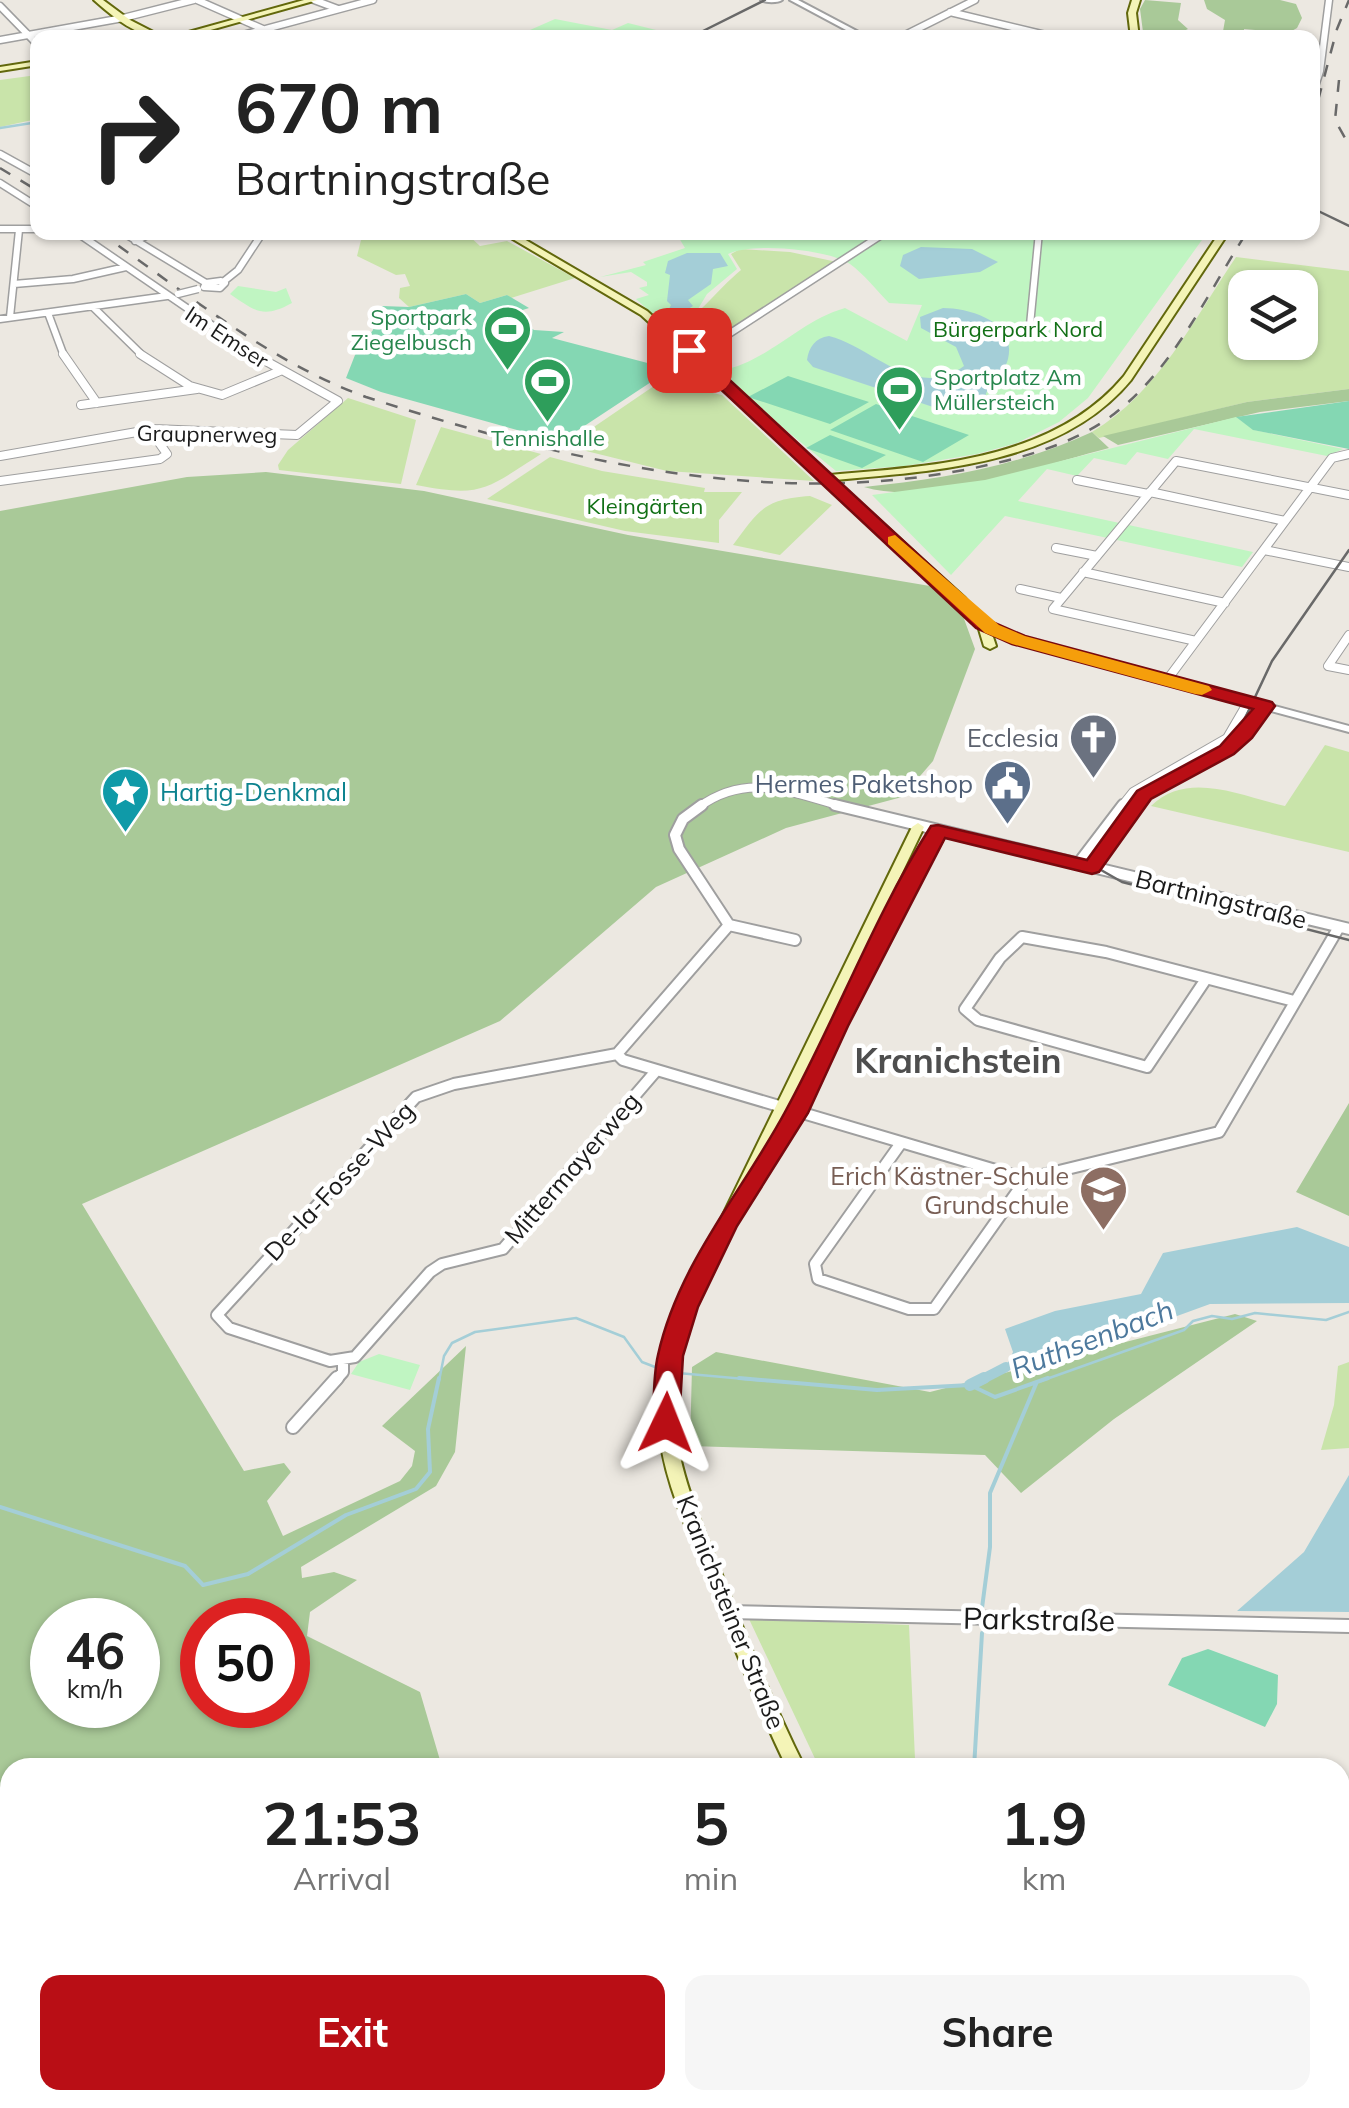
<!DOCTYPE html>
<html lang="en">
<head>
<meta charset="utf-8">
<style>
	:root { --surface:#fff; --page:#f6f6f6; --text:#222; --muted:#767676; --accent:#b90e15 }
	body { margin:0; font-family:Mulish,sans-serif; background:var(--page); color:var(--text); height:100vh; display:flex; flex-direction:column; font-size:38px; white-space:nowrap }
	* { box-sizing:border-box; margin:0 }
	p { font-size:32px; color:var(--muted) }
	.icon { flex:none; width:55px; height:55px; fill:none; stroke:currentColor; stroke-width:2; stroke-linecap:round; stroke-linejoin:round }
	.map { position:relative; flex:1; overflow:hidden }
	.panel { position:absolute; left:0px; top:1758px; width:1350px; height:352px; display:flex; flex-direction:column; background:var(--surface); border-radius:30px 30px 0 0; box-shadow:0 2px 8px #0004 }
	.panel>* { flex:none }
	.banner { position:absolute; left:30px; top:30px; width:1290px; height:210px; border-radius:20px; box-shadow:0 2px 8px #0004; background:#fff; color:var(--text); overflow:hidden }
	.tools { position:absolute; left:1228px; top:270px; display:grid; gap:20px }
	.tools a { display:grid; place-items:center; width:90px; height:90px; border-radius:20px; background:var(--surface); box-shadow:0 2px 8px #0004; font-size:50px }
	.speed { position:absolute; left:30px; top:1598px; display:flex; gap:20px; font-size:50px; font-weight:700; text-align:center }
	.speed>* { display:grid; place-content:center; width:130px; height:130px; border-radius:50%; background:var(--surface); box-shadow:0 2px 8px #0004; line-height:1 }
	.speed small { font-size:25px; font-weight:400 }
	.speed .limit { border:15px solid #d22; background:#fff; color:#111 }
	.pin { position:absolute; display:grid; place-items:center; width:85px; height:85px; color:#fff; margin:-42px; border-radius:20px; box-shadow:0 5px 15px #0006 }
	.me { position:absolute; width:110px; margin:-55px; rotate:2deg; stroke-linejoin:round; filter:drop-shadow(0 0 8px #0008) }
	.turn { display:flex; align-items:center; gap:35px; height:210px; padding:0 40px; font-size:45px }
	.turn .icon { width:130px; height:130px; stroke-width:2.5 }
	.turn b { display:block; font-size:70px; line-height:85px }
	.eta { display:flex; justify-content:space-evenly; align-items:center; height:170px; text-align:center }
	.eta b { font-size:60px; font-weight:700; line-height:70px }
	.action { display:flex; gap:20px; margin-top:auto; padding:20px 40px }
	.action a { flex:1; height:115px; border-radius:20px; background:var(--accent); color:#fff; font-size:40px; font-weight:700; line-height:115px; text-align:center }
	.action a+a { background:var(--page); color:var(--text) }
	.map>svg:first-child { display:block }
	.grass { fill:#c9e4aa; fill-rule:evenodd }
	.forest { fill:#a9c998; fill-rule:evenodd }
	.park { fill:#c0f5c2 }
	.pitch { fill:#84d7b3 }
	.water { fill:#a4ced7 }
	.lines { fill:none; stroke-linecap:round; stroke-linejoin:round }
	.stream-far1 { stroke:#a4ced7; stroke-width:2.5 }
	.stream { stroke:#a4ced7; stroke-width:4 }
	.canal-far1 { stroke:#a4ced7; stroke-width:10 }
	.canal { stroke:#a4ced7; stroke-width:12 }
	.minor-far3-casing { stroke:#9f9f9f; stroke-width:9 }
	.minor-far2-casing { stroke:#9f9f9f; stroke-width:10 }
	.minor-far1-casing { stroke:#9f9f9f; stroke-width:14 }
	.minor-casing { stroke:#9f9f9f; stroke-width:16 }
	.tertiary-casing { stroke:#9f9f9f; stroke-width:4 }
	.secondary-casing { stroke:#62680c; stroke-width:4 }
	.minor-far3 { stroke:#fff; stroke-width:6 }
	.minor-far2 { stroke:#fff; stroke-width:8 }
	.minor-far1 { stroke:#fff; stroke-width:10 }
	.minor { stroke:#fff; stroke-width:12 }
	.tertiary { fill:#fff; fill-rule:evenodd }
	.secondary { fill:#f4f4b7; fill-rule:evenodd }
	.tram { stroke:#696969; stroke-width:2.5 }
	.rail { stroke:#696969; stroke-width:2.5; stroke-dasharray:12 12; stroke-linecap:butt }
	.minor-bridge-casing { stroke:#9f9f9f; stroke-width:9; stroke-linecap:butt }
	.minor-bridge { stroke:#fff; stroke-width:6 }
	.route { fill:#b90e15; stroke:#78090e; stroke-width:2.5 }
	.slow { fill:#f59e0b }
	.labels { text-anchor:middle; stroke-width:9; stroke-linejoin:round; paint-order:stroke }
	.far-leisure-label { font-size:22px; fill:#27864d; stroke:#fff; text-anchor:end }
	.far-park-label { font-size:22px; fill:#127016; stroke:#fff }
	.far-street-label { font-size:22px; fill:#1b1b1b; stroke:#fff }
	.worship-label { font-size:25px; fill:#5b616d; stroke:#fff; text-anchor:end }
	.service-label { font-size:25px; fill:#4e5e75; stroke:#fff; text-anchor:end }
	.culture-label { font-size:25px; fill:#0d838f; stroke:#fff; text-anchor:start }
	.street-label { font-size:25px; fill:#1b1b1b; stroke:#fff }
	.education-label { font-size:25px; fill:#785e54; stroke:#fff; text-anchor:end }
	.water-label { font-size:28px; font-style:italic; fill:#4c789c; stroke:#fff }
	.near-street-label { font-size:30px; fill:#1b1b1b; stroke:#fff }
	.district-label { font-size:35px; font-weight:bold; fill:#4e4e4e; stroke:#fff }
</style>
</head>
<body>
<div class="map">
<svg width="1349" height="2108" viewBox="0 0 1349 2108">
	<rect width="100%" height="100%" fill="#ece8e1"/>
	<path class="grass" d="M37 75V119L0 127V80Z
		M355 233H453L468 235 480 246 507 241 575 278 511 298 507 295 480 303 466 294 409 307 399 298 400 288 410 286 405 274 396 275 357 256 362 236Z
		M740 249 790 252 837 262 696 351 674 330C701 314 717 290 741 270L731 254Z
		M1236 257 1349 271V389L1247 402 1099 438 1092 432C1158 393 1194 319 1236 257ZM1245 288H1300V342H1245Z
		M673 373 685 387 722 395 814 481 667 471 566 446Z
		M348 398 416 420 401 484 279 470 278 465 288 450Z
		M441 427 541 454C486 489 483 498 416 485Z
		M550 457 602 471 705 488 704 492H742L719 520V543L625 531 487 499Z
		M810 496 832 505 780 555 733 545C759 510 764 499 810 496Z
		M1325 745 1349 752V852L1151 806C1188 770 1240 796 1285 806Z
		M1349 1362V1448L1321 1450 1334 1405 1338 1366Z
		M749 1619 909 1625 915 1759 912 1767H819Z
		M673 2100H805L797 2108H664Z"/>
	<path class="forest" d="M1145 0 1181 3 1178 20 1188 29 1175 35 1182 37 1143 32 1140 9Z
		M1204 0H1280L1296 4 1302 18 1297 28 1288 33 1244 29V37H1222L1225 20 1207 9Z
		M1349 389V401L1260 412 1118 445 1103 436 1247 402Z
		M1092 432 1109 448C1042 465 931 507 864 487 943 479 1019 466 1092 432Z
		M266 472 424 491 628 535 930 586 963 616 975 649 933 761 902 797 786 828 656 887 500 1021 82 1204 244 1471 284 1463 291 1472 267 1501 283 1536 400 1481 412 1466 415 1451 382 1426 466 1346 455 1452 436 1486 301 1567 302 1578 334 1572 357 1580 310 1612 307 1636 420 1692 442 1767 10 1768V2100H477L479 2108H0V511L187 477ZM52 1620H138V1705H52ZM202 1620H288V1705H202Z
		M1349 1103V1216L1296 1192Z
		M1235 1314 1257 1321 1114 1419 1021 1493 985 1455 690 1446 692 1367 716 1352 930 1392Z
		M1349 1826V2108H1231L1229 2100H1340V1849Z"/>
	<path class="park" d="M555 19 612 30 628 23 676 35 556 38 530 30Z
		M676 233H1207L1088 398 1059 422 1017 443 977 454 905 466 836 471 718 375 723 374 720 371C770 361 797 322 845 308L907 341 922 305 889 303C877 291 864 274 850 264 827 249 752 242 728 254L737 269 707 294 695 314 667 327 636 299 649 295 639 288 647 286V282L631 272 600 277 646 265 643 262 685 248Z
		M238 286 276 292 286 288 292 303C263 319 255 311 230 294Z
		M1236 417 1254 430 1343 449 1327 456 1194 429 1168 459 1137 452 1126 465 1094 458 1077 476 1047 469 1018 501 1253 552 1242 567 1005 516 951 575 872 495 985 480Z
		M379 1354 420 1365 410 1390 351 1374 359 1362Z"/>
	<path class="pitch" d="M466 294 480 303 507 295 529 308 510 314 534 330 564 332 552 338 659 366 681 354 686 359 560 442 381 392 346 378 355 355 373 330 382 306 409 307Z
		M788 376 869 402 830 424 748 397Z
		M1349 401V449L1253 430 1236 417Z
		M876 404 969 435 923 462 830 430Z
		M830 435 886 455 862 468 806 448Z
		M1208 1649 1278 1675 1277 1704 1265 1727 1168 1685 1182 1658Z"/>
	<path class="water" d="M921 247 972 249 998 262 980 272 919 279 900 266 903 255Z
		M687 253H720L728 266 713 269 711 284 688 300 693 306 674 318 667 313 671 305 667 301 670 275 665 273 668 261Z
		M943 308C970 308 1017 322 1008 359 1005 370 1000 370 994 377 989 383 985 398 981 405L951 410 933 407 813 367 807 360C809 347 815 338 829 336 871 346 916 402 964 366L956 347 921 328 920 317Z
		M1297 1227 1349 1247V1303L1210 1304 1018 1374 1006 1367 1013 1352 1005 1329 1055 1311 1141 1294 1163 1253Z
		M1349 1475V1612L1237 1611 1304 1552Z"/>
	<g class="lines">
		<path class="stream-far1" d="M0 128 38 122
			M678 1373 768 1381
			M439 1381 444 1356 452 1343 475 1332 576 1318 624 1337 642 1362 655 1367
			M1041 1381 1184 1330 1193 1321 1212 1316 1232 1319 1255 1313 1326 1320 1349 1312"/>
		<path class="stream" d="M739 1378 877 1390 970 1385 995 1397 1048 1378
			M0 1507 185 1566 203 1585 248 1574 346 1515 416 1489 430 1472 428 1429 439 1378
			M982 1608 990 1547V1493L1036 1384
			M974 1768 982 1633
			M829 2108 836 2100"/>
		<path class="canal-far1" d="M979 1381 1006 1367"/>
		<path class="canal" d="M970 1385 984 1378"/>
		<defs>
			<path id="minor-far3" d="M197 0 263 29
				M314 0 338 9
				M0 6 38 45
				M950 12 1058 38
				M232 38 373 0
				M899 38 975 0
				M0 40 123 18 194 0
				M1312 96 1320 71 1329 0
				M0 154 38 175
				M0 183 38 207
				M0 229H38
				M76 232 257 356
				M122 232 206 283
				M135 241 155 232
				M221 281 225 283 220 288 204 287 206 283Z
				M223 282 238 270 263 232
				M14 284 73 279 126 267
				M93 307 143 356
				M48 313 64 356
				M10 317 19 230
				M0 319 167 296
				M1037 323 1044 327H1030Z
				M1030 325 1039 232
				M695 356 886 232"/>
			<path id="minor-far2" d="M63 354 97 403
				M140 354 190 386 222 395 280 371
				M691 359 699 354
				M81 405 197 389
				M0 456 154 429 297 435 338 401 253 354
				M1077 480 1148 494
				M0 481 160 459 167 454 153 434 154 429
				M1150 492 1285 521
				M1056 548 1097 556
				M1264 550 1349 567
				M1083 572 1225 603
				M1020 589 1061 598
				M1349 635 1328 666 1349 670
				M1196 641 1053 609 1176 461 1349 495
				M1167 680 1332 458 1349 454
				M699 807C747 772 791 792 844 807
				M1121 807 1133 792 1227 738 1248 702
				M1133 807 1164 780 1236 741 1265 706"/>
			<path id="minor-far1" d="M835 805 1349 929
				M1078 864 1123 805
				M1092 867 1136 805
				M729 925 795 940
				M1206 979 1147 1067 978 1020 965 1009 1000 958 1022 937 1106 952 1294 1001
				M617 1054 454 1084 416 1097 217 1315 229 1328 330 1361 355 1357 430 1272 442 1264 503 1249 656 1071
				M617 1054 729 925 679 849 675 835 683 819 702 805
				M617 1054 623 1060 1026 1179 1219 1132 1339 927
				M901 1143 815 1264 818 1279 909 1309H934L1026 1179
				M335 1381 343 1372V1361"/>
			<path id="minor" d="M293 1427 337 1378"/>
			<path id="tertiary" d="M761 0H782C778 3 765 3 761 0Z
				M790 0H798L870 38H861Z
				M983 622 1015 636 1349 726V732L1007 640 979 627 978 625Z
				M728 1606 1349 1620V1632L728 1618 723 1616 720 1612 723 1608Z"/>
			<path id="secondary" d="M94 0H103L130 20 165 38C138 38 113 17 94 0Z
				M304 0H317L182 38H167Z
				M1132 0H1140L1136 13 1139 38H1131L1128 13Z
				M38 61V65L0 71V67Z
				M501 232H512L647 311 829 475C930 466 1053 461 1124 376L1220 232H1229L1131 380C1061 465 936 471 835 480L965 598 989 625 996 646 990 649 984 646 978 626 957 602 641 315Z
				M960 778 964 779 966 782 964 785 955 786 953 783Z
				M918 823 924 827 776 1135 790 1113 829 1026 932 831 938 827 944 831 843 1026 804 1113 758 1187 751 1188C722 1247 687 1306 677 1372 664 1449 699 1515 726 1585 750 1647 775 1708 805 1768H787C757 1706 732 1642 707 1578 686 1526 661 1476 658 1419 656 1380 667 1343 678 1307L912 827Z
				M976 2100H996L1000 2108H980Z"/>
		</defs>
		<use href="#minor-far3" class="minor-far3-casing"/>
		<use href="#minor-far2" class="minor-far2-casing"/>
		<use href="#minor-far1" class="minor-far1-casing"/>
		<use href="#minor" class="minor-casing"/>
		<use href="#tertiary" class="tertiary-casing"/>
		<use href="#secondary" class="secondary-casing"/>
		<use href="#minor-far3" class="minor-far3"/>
		<use href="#minor-far2" class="minor-far2"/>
		<use href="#minor-far1" class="minor-far1"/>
		<use href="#minor" class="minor"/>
		<use href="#tertiary" class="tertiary"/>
		<use href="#secondary" class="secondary"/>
		<path class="tram" d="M701 38 699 33 765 0
			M1312 208 1349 226
			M1349 550 1272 661 1240 729 1220 748 1138 792 1094 854 1101 870 1122 882 1349 940"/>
		<path class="rail" d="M1339 80 1335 120 1349 145
			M1312 123 1337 29 1349 0
			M0 168 38 191
			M99 232C184 291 267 361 366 397 562 460 769 510 974 468 1022 458 1075 444 1114 414 1174 368 1207 294 1247 232"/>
		<defs>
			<path id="minor-bridge" d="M178 294 198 289"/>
		</defs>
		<use href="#minor-bridge" class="minor-bridge-casing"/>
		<use href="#minor-bridge" class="minor-bridge"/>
	</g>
	<path class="route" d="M683 347H694L990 621 1025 636 1272 702 1275 706 1252 738 1234 754 1151 799 1099 872 1092 874 945 838 848 1026 808 1113 737 1226 698 1307 683 1356 679 1423 675 1430H657L653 1423C654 1401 653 1376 658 1355 678 1264 742 1192 785 1112 836 1019 874 916 931 826L938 825 1087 860 1137 791 1220 746 1253 709 1012 644 976 628 683 354Z"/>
	<path class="slow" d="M895 535 999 625 1025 636 1209 686 1212 690 1202 695 1195 694 1012 644 985 633 888 544V537Z"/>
	<defs>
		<symbol id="stadium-pin" viewBox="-11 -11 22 30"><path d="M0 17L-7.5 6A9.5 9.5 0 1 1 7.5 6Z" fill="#2e9e5b" stroke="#fff"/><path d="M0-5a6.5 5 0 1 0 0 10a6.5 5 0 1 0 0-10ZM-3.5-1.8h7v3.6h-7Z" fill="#fff"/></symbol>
		<symbol id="church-pin" viewBox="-11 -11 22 30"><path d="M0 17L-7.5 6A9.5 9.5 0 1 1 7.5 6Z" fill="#6b7280" stroke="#fff"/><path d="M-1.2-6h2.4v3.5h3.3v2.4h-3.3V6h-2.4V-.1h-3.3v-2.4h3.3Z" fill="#fff"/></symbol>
		<symbol id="civic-pin" viewBox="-11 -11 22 30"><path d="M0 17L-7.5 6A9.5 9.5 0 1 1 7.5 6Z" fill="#5c6f8a" stroke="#fff"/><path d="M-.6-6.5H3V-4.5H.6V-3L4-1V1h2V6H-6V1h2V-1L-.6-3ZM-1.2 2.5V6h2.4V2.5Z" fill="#fff"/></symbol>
		<symbol id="sight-pin" viewBox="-11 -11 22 30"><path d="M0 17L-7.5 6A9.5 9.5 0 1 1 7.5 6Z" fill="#0f9aa8" stroke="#fff"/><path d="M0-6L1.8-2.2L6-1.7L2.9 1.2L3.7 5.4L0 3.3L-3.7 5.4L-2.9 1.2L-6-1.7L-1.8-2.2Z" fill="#fff"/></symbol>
		<symbol id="school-pin" viewBox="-11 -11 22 30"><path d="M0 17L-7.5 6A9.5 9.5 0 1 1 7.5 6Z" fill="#8d6e63" stroke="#fff"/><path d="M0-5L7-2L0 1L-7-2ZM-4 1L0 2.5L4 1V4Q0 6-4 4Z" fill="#fff"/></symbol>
	</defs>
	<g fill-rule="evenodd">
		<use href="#stadium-pin" x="480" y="302" width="55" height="75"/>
		<use href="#stadium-pin" x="520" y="354" width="55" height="75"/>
		<use href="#stadium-pin" x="872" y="362" width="55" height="75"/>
		<use href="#church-pin" x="1066" y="710" width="55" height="75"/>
		<use href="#civic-pin" x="980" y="756" width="55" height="75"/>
		<use href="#sight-pin" x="98" y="764" width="55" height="75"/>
		<use href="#school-pin" x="1076" y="1162" width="55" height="75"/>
	</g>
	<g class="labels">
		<g class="far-leisure-label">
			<text x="472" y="325">Sportpark<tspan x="472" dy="25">Ziegelbusch</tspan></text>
			<text x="934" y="385" text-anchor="start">Sportplatz Am<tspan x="934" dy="25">Müllersteich</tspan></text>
			<text x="548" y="446" text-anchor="middle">Tennishalle</text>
		</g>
		<g class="far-park-label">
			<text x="1018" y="337">Bürgerpark Nord</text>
			<text x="645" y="514">Kleingärten</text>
		</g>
		<g class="far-street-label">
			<text transform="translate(227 337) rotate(33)" y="8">Im Emser</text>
			<text transform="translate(207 434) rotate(1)" y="8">Graupnerweg</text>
		</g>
		<g class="worship-label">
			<text x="1059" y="747">Ecclesia</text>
		</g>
		<g class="service-label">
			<text x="973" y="793">Hermes Paketshop</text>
		</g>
		<g class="culture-label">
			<text x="160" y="801">Hartig-Denkmal</text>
		</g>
		<g class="street-label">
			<text transform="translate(1221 899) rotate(14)" y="9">Bartningstraße</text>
			<text transform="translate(572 1168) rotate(-49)" y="9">Mittermayerweg</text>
			<text transform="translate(339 1181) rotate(-47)" y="9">De-la-Fosse-Weg</text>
			<text transform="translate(731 1612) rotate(68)" y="9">Kranichsteiner Straße</text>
		</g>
		<g class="education-label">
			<text x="1069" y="1185">Erich Kästner-Schule<tspan x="1069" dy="29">Grundschule</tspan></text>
		</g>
		<g class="water-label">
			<text transform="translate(1092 1339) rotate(-21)" y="10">Ruthsenbach</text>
		</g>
		<g class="near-street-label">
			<text transform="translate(1039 1620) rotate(1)" y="10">Parkstraße</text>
		</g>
		<g class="district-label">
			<text x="958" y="1073">Kranichstein</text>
		</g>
	</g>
</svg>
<div class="tools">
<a><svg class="icon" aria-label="layers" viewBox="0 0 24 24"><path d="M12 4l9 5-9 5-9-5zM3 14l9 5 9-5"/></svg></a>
</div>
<div class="speed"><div>46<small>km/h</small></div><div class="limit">50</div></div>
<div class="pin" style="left:689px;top:350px;background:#d93025"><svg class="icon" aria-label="arrive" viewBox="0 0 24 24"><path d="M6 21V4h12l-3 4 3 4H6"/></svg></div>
<svg class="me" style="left:666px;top:1423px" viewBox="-20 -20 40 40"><path d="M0-17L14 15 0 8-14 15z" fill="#b90e15" stroke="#fff" stroke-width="4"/></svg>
<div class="banner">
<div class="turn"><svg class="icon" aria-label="right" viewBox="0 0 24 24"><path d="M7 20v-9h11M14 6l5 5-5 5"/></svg><div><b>670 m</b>Bartningstraße</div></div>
</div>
<section class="panel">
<div class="eta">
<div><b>21:53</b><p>Arrival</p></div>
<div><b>5</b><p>min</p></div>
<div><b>1.9</b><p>km</p></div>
</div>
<div class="action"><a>Exit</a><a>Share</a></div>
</section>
</div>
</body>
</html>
